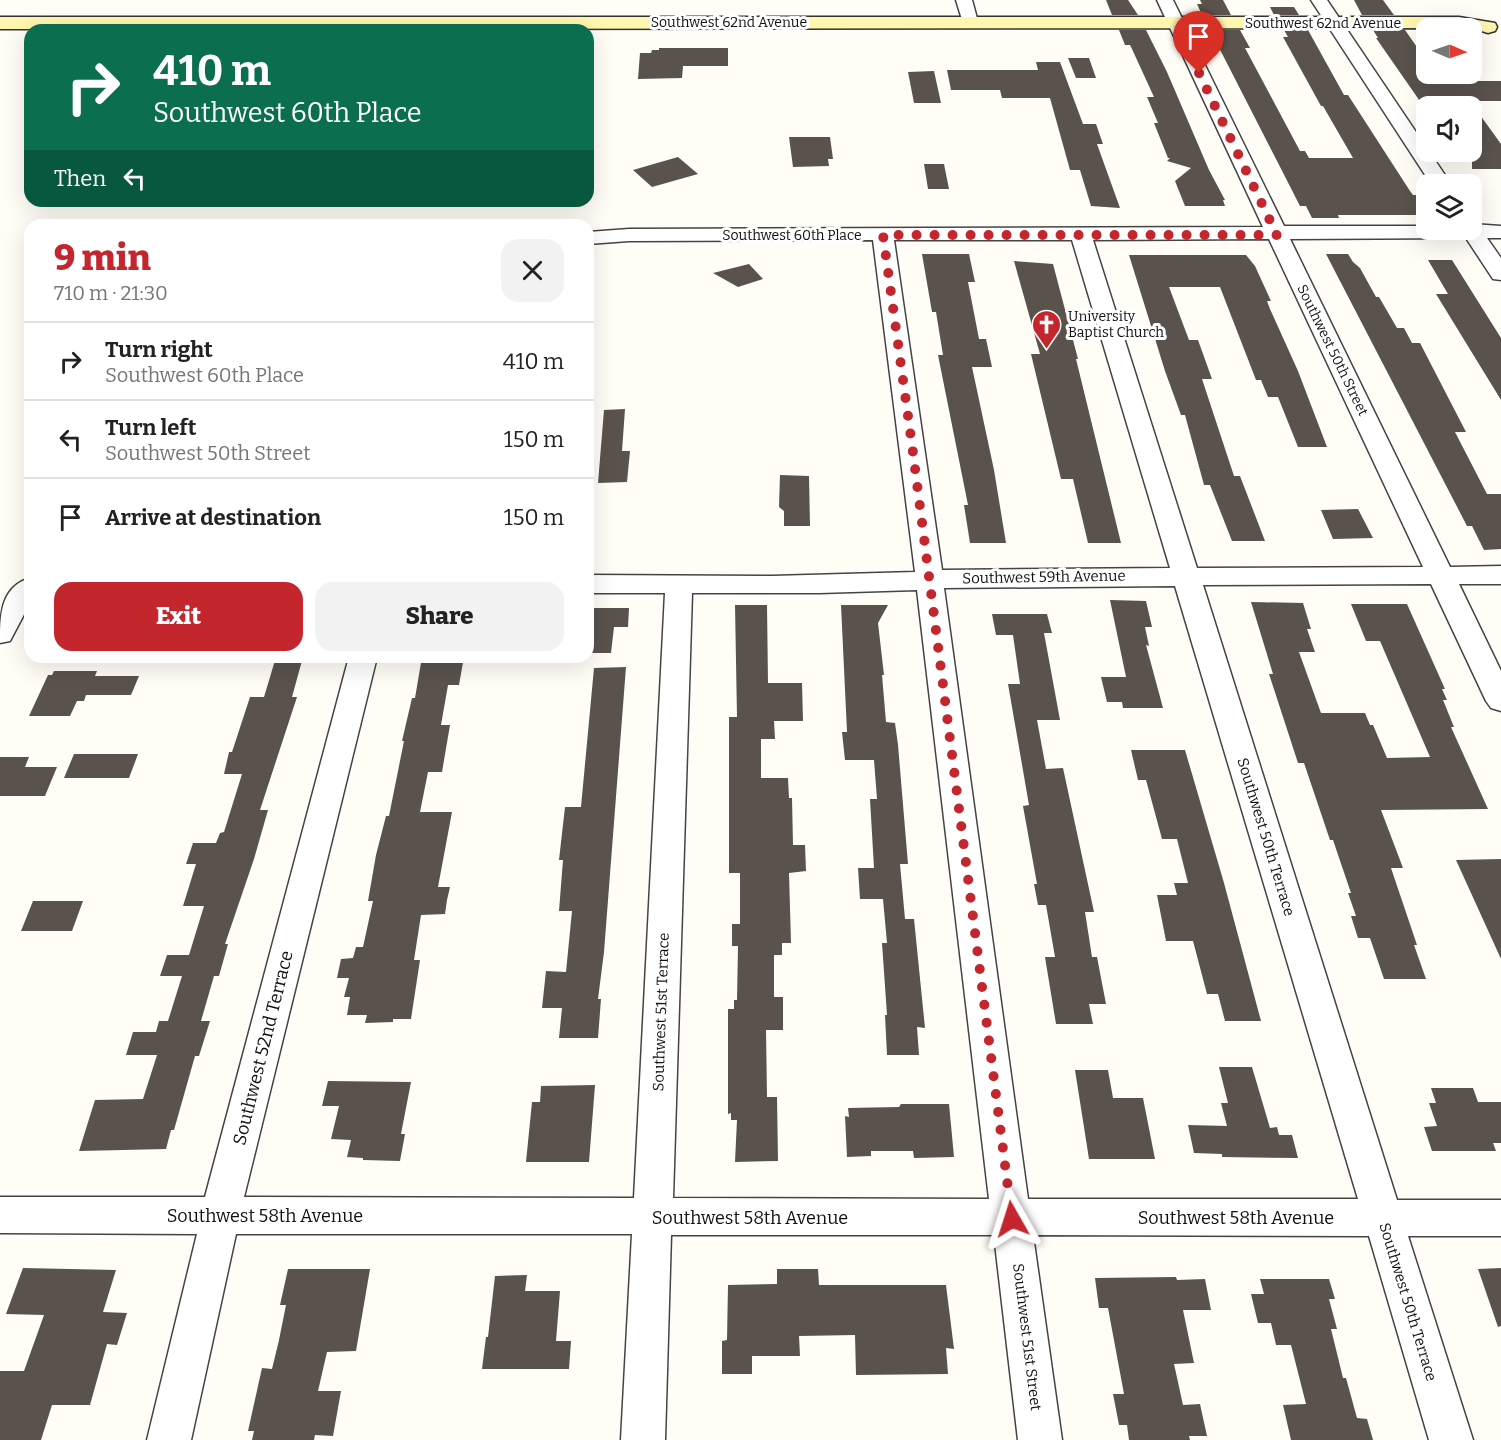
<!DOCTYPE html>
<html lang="en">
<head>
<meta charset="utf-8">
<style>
	:root { --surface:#fff; --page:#f2f2f2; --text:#222; --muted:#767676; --line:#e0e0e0; --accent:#c4262e }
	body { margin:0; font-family:Bitter,serif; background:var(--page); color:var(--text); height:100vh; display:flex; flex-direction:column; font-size:22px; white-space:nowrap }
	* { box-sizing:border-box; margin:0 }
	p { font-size:20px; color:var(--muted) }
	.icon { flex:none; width:33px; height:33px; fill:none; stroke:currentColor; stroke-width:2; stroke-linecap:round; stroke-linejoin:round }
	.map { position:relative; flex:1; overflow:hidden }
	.panel { position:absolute; left:24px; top:219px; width:570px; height:444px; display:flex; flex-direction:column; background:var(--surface); border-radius:18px; box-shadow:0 6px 24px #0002 }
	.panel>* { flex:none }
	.banner { position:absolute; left:24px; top:24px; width:570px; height:183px; border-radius:18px; box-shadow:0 6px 24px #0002; background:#0b6e4f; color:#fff; overflow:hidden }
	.needle { width:39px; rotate:92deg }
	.fabs { position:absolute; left:1416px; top:18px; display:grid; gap:12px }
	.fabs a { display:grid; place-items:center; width:66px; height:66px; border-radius:12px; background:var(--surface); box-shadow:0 6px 24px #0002; font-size:30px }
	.pin { position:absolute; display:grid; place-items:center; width:51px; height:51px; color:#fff; margin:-62px -26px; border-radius:50% 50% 50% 0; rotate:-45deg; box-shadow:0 0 6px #0007 }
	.pin .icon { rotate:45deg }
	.me { position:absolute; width:66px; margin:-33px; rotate:354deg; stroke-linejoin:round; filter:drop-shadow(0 0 4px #0008) }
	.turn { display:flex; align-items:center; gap:21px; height:126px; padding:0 30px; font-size:27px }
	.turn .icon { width:78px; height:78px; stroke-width:2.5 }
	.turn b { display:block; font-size:42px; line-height:51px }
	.then { display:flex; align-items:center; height:57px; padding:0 30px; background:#0003; gap:12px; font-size:22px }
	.round { display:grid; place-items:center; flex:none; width:63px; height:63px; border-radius:18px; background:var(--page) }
	.overview { display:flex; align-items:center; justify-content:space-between; height:102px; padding:0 30px }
	h1 { font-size:36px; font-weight:800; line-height:45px; color:var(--accent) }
	.button { display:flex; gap:12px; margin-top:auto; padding:12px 30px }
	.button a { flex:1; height:69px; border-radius:18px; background:var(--accent); color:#fff; font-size:24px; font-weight:800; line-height:69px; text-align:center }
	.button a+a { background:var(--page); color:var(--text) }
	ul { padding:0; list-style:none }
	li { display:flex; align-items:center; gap:18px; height:78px; padding:0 30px; border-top:2px solid var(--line) }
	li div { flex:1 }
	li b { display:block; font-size:22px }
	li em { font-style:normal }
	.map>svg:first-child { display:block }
	.building { fill:#5a524d }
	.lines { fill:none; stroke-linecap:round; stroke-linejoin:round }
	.street-casing { stroke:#444; stroke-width:3 }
	.secondary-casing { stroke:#333; stroke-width:3 }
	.street { fill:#fff; fill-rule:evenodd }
	.secondary { fill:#fff6b0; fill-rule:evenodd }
	.route { stroke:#c4262e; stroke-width:10; stroke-dasharray:0 18 }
	.labels { text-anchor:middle; stroke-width:6; stroke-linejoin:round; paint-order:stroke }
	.far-street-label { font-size:14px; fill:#111; stroke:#fff }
	.far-poi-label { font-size:14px; fill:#111; stroke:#fff; text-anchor:start }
	.street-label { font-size:15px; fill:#111; stroke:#fff }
	.near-street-label { font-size:18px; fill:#111; stroke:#fff }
</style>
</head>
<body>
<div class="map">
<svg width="1501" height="1440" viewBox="0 0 1501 1440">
	<rect width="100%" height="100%" fill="#fffdf5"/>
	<path class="building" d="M1106 0H1128L1138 15H1112Z
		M1200 0H1223L1231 15H1202L1197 4H1202Z
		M1354 0H1383L1394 15H1362Z
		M1270 7H1294L1299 15H1274Z
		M1119 30H1146L1167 72 1209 170 1225 200H1223L1225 206H1185L1175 181 1191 168 1167 161 1170 158H1168L1154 123H1158L1147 97H1154L1132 49 1130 45H1125Z
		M1210 30H1240L1250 48H1245L1300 151H1305L1309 158H1353L1323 106H1321L1283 37H1288L1284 30H1308L1344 95H1348L1410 191 1413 195H1420L1426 205V215H1338L1339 218H1312L1306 206H1300Z
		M1373 30H1405L1426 60V74H1436L1441 81H1501V101H1470L1501 144V169H1472V106L1424 107 1376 38H1378Z
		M659 48H728V66H683L682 78 638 79 640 53H651L652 50H659Z
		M1068 58H1089L1096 78H1076Z
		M1036 62H1060L1083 124H1096L1103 144H1097L1120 208 1091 206 1080 170H1070L1050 98H1002L1000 90H951L947 70H1038Z
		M934 71 941 103H914L908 72Z
		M789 137H830L833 159H828L829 166 793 167Z
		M678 157 698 174 652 187 633 170Z
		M924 164H944L949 189H928Z
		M922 254H969L975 282H968L979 339H986L992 367H972L994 470 1006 543H970L964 505H968L938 355H943L936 312H932Z
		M1326 254H1348L1353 262 1360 268 1376 297H1379L1397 328H1404L1412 343H1420L1466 432H1455L1487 494H1501V549L1484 550 1472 526H1467Z
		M1129 255H1246L1255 266 1271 301H1267L1270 309 1298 371 1327 447H1298L1278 397H1268L1261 380H1256L1220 287H1169L1189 340H1198L1212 379H1202L1234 476H1240L1265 541H1232L1210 485H1204L1185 415H1181L1165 371Z
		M1428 260H1452L1501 338V400L1436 294H1448Z
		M1014 261 1053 264 1078 359H1076L1121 543H1088L1073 479H1061L1031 354H1040Z
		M749 264 763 279 738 287 713 273Z
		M625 409 622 451H630L627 482 598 483 604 410Z
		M780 475 809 476 810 526H784V511L779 507Z
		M1358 509 1373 538 1333 539 1321 510Z
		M1110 600 1146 601 1152 627H1145L1149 646 1146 645 1163 708H1123L1122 702H1107L1101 677H1126Z
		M1251 602 1303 603 1311 629H1307L1315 652H1299L1321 713H1365L1370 725H1373L1387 758 1430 757 1380 641H1366L1351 604H1407L1445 689H1442L1447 700H1443L1454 727H1451L1488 809 1381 810 1403 868H1391L1417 945H1414L1426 979H1384L1370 938H1358L1351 916H1356L1348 893H1351L1333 840H1330L1304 763H1298L1269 674H1273Z
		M735 605H767L768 683H802L803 721H774L775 739H761V778H788L789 798H792L793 845H805L806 871 789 873 791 943H782V955H774V997H783V1030H766L767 1097H777L778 1161 735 1162 737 1120H731V1113L728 1114V1009H734V1000H737L738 946H732V924H740V873H729V717H737Z
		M841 605H888L878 623 884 675H882L886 722 895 723 898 745 908 864H900L905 919H914L925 1028 917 1027 919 1055H887L885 1015H887L882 943H887L883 899H860L858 868H874L870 799H877L874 760H845L842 732H847Z
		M588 608H629L628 627H614L611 653H588Z
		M992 614H1047L1052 633H1044L1060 720H1037L1046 769 1063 768 1094 912H1085L1092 957H1097L1106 1004H1089L1093 1024H1056L1045 957H1055L1046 905H1038L1034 884H1037L1023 806 1029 805 1008 684H1020L1013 635H996Z
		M276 657H303L292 697H297L260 810H268L254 859 225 944H228L219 976H214L201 1021H210L199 1056H195L174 1130H171L166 1149 79 1151 95 1100 143 1099 157 1055H126L133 1032H156L159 1021H168L182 976H160L167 955H189L204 906H183L196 864H186L193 843H216L220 833 224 832 242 774H224L229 752H232L250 697H264Z
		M422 657H464L459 685H448L441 725H450L442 772H428L420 812H452L438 887H450L447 900 445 914 421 915 414 960H420L411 1019H393V1022L365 1023 367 1015H347L350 997H344L349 978H337L341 959 353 958 356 947H363L373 901H368L376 855 386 816H389L404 741H402L412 698H415Z
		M626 667 604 952 598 999H601L598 1038H559L562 1008H542L546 971 566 972 572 911H559L563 860H559L565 807H581L594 668Z
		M54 671H97L95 676H139L131 695H86L84 701H77L70 716H29L48 675H52Z
		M1131 750H1185L1224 883 1261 1021H1225L1218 994H1207L1193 941H1166L1157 895H1177L1174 883H1188L1177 839H1162L1146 780H1138Z
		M74 754H138L129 778H64Z
		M0 757H29L25 767H57L45 796H0Z
		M1501 859V959L1456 860Z
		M33 901H83L72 931H21Z
		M1219 1067H1252L1270 1128 1277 1127 1279 1135H1292L1298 1158 1222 1157V1154L1194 1153 1188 1125 1227 1126 1221 1103H1228Z
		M1075 1070H1108L1113 1098H1143L1155 1159H1089Z
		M328 1081 411 1082 401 1134H405L400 1161 363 1160V1158L347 1157 351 1140 331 1139 339 1106H322Z
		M595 1085 589 1162H526L532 1102H540L541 1086Z
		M1431 1088H1473L1478 1102H1501V1143H1493L1496 1151H1432L1424 1127 1437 1126 1429 1103H1436Z
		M901 1104H949L954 1157 914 1158 913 1151H871V1156L847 1157 845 1116 849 1117 848 1108 899 1107Z
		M23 1268 116 1270 103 1312 127 1313 117 1345 107 1344 90 1405H52L41 1440H0V1371H24L44 1315 6 1314Z
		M1501 1268V1326L1498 1327 1478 1269Z
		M288 1269H370L356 1351 327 1352 318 1391H341L333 1436 315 1435 314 1440H252L254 1431H248L262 1368 272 1369 279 1340 286 1305H280Z
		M777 1269H818L819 1285H946L954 1349 946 1348 948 1374 856 1375 855 1335 799 1336 800 1356H752V1374H722V1341L727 1340 728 1285 777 1284Z
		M527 1275 525 1291H560L556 1341H571L569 1369H482L486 1337H488L495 1276Z
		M1176 1277 1177 1280 1205 1279 1211 1310H1183L1194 1363 1174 1364 1183 1405 1200 1404 1207 1436H1189L1190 1440H1129L1127 1425H1119L1113 1394H1124L1108 1308H1099L1095 1278Z
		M1260 1279H1329L1335 1299H1329L1337 1329H1331L1343 1378H1346L1357 1418 1367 1419 1373 1440H1291L1283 1405 1306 1404 1291 1345H1276L1271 1323H1258L1251 1294H1264Z"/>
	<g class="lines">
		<defs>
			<path id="street" d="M956 0H972L978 22 976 26H964Z
				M1157 0H1173L1284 226H1426V230H1472V224L1501 226V238H1487L1501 258V280L1493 279 1466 238 1290 239 1450 567 1501 566V584H1459L1501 671V711L1491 708 1486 701 1431 584 1203 585 1397 1200H1501V1236H1408L1473 1440H1429L1369 1236 1033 1235 1062 1440H1018L994 1235H671L665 1440H621L632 1234H236L191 1440H147L197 1234 0 1233V1197H205L349 657H377L244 1197 634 1198 665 593H588V575L772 576 915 572 873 240 629 241 588 244V232L629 229 1263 227ZM1269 239 1423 567 1197 568 1093 240ZM894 240H1072L1170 568 942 570ZM1175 586 1358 1199H1028L944 588ZM917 590 989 1199 673 1198 692 593H819Z
				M1311 0H1327L1451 184H1431Z
				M30 578V603L10 641 0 643C0 616 0 587 30 578Z"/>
			<path id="secondary" d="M0 17H1459L1495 23 1497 27 1495 31 1488 33 1472 28 0 29Z"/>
		</defs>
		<use href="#street" class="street-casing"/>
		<use href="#secondary" class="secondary-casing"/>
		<use href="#street" class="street"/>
		<use href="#secondary" class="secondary"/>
	</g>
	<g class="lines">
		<path class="route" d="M1012 1219 912 445 883 235H1277L1199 73"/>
	</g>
	<defs>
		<symbol id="church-pin" viewBox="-11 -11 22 30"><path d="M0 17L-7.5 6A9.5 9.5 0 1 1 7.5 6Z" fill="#c4262e" stroke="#fff"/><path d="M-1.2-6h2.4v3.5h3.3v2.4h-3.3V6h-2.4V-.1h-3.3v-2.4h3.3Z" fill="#fff"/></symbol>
	</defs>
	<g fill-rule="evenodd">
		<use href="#church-pin" x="1030" y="308" width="33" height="45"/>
	</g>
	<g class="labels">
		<g class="far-street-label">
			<text x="729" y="27">Southwest 62nd Avenue</text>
			<text x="1323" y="28">Southwest 62nd Avenue</text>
			<text x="792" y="240">Southwest 60th Place</text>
			<text transform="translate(1333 350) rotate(64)" y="5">Southwest 50th Street</text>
		</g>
		<g class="far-poi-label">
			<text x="1068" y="321">University<tspan x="1068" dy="16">Baptist Church</tspan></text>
		</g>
		<g class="street-label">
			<text transform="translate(1044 577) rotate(-1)" y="5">Southwest 59th Avenue</text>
			<text transform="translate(1266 837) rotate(73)" y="5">Southwest 50th Terrace</text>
			<text transform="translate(661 1012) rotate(-88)" y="5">Southwest 51st Terrace</text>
			<text transform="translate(1408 1302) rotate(73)" y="5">Southwest 50th Terrace</text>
			<text transform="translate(1027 1337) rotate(83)" y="5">Southwest 51st Street</text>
		</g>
		<g class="near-street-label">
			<text transform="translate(263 1048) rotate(-76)" y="6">Southwest 52nd Terrace</text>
			<text x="265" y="1222">Southwest 58th Avenue</text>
			<text x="750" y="1224">Southwest 58th Avenue</text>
			<text x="1236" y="1224">Southwest 58th Avenue</text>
		</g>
	</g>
</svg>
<div class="fabs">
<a><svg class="needle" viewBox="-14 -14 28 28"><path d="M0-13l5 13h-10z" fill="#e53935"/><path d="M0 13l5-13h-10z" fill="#767676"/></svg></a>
<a><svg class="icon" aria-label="sound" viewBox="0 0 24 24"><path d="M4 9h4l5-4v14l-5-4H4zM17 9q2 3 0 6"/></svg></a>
<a><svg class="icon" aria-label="layers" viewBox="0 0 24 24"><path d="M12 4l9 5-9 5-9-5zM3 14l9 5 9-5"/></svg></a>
</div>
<div class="pin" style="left:1199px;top:73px;background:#d93025"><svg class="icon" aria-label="arrive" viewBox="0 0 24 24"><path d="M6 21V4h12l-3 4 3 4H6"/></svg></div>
<svg class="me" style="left:1012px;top:1219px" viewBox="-20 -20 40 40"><path d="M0-17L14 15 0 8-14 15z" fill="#c4262e" stroke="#fff" stroke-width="4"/></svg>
<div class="banner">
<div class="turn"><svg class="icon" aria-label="right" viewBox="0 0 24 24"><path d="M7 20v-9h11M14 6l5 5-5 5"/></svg><div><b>410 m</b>Southwest 60th Place</div></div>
<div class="then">Then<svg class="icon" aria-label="left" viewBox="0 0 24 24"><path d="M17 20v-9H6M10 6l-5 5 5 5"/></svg></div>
</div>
<section class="panel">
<div class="overview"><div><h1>9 min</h1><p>710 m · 21:30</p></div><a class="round"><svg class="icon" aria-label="close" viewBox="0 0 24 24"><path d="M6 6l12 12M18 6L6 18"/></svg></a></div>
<ul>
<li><svg class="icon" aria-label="right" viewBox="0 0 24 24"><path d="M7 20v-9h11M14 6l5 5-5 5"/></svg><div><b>Turn right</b><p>Southwest 60th Place</p></div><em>410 m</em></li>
<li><svg class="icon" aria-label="left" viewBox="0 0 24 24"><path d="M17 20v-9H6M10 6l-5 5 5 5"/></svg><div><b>Turn left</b><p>Southwest 50th Street</p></div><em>150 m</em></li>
<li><svg class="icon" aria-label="arrive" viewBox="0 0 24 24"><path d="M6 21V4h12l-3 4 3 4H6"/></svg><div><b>Arrive at destination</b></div><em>150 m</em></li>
</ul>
<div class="button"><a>Exit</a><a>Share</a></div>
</section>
</div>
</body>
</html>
